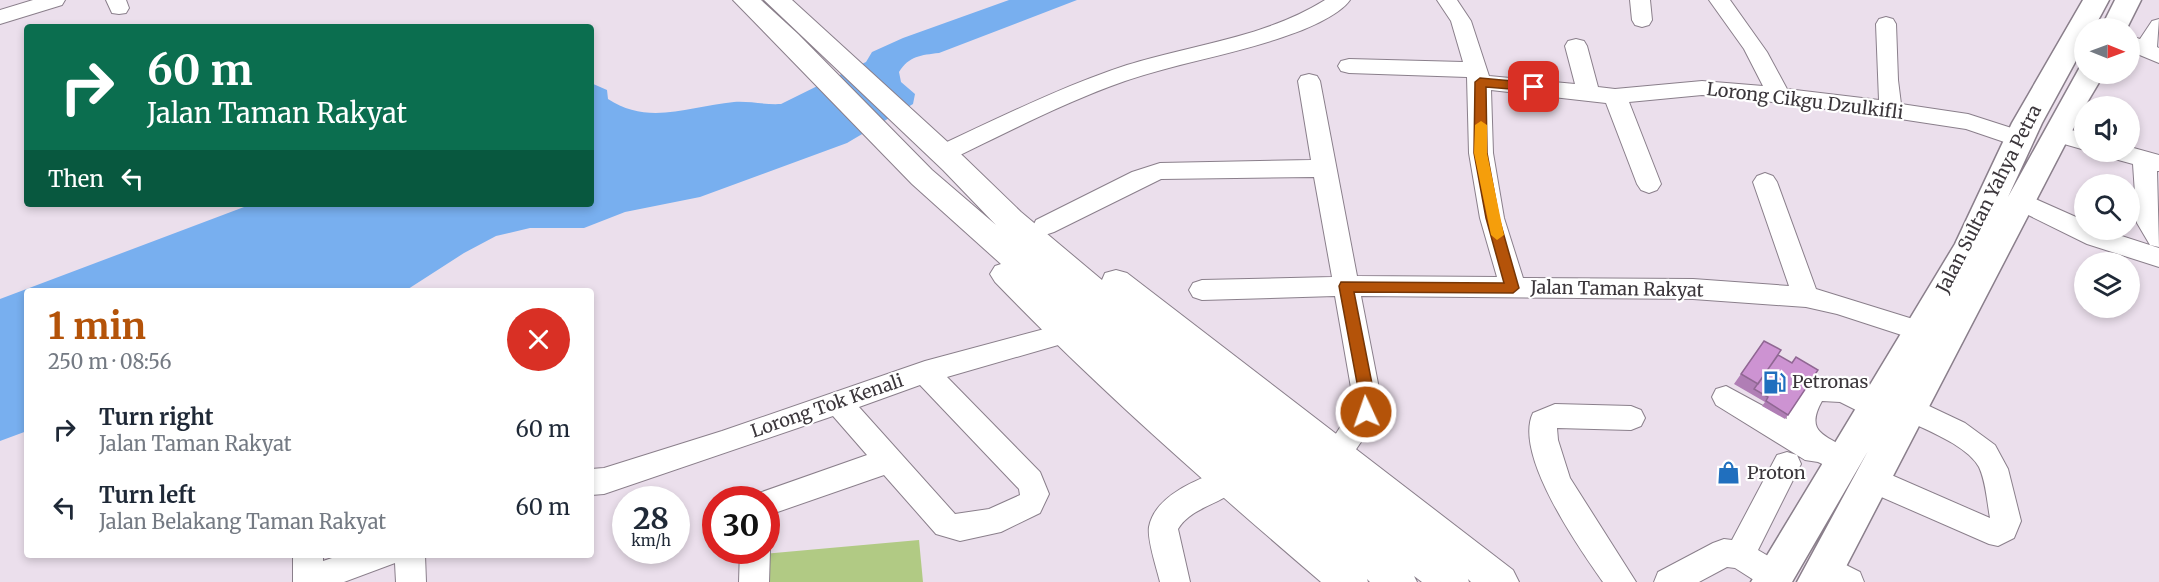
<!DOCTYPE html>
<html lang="en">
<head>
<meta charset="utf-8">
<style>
	:root { --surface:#fff; --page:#f6f6f7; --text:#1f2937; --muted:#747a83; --accent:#b45309 }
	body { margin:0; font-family:Merriweather,serif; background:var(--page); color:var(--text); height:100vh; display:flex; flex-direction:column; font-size:22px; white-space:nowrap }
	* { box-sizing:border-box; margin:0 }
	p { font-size:20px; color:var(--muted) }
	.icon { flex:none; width:33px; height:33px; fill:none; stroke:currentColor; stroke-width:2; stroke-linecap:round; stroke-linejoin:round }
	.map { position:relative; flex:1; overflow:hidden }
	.drawer { position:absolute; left:24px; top:288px; width:570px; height:270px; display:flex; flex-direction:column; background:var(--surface); border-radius:6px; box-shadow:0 3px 9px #0003 }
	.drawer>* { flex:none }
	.guide { position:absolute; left:24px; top:24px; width:570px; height:183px; border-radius:6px; box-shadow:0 3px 9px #0003; background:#0b6e4f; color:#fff; overflow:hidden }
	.needle { width:39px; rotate:91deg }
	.fabs { position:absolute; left:2074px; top:18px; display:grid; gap:12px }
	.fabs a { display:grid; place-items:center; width:66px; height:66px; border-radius:50%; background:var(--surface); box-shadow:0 3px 9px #0003; font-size:30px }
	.speed { position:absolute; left:612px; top:486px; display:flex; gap:12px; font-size:30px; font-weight:700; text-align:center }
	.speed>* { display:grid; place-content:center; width:78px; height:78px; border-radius:50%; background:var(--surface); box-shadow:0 3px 9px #0003; line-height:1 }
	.speed small { font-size:15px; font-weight:400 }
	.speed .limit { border:9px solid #d22; background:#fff; color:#111 }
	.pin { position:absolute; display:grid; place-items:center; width:51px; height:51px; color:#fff; margin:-26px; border-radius:12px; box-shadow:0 3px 9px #0006 }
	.me { position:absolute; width:66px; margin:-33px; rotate:357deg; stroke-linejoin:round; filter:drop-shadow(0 0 4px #0008) }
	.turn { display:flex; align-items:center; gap:21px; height:126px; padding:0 24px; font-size:27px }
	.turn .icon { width:78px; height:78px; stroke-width:2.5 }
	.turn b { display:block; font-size:42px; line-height:51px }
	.then { display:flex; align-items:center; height:57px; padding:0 24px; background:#0003; gap:12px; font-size:22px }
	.round { display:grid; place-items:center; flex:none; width:63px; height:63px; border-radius:32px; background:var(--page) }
	.head { display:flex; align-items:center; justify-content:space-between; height:102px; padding:0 24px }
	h1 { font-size:36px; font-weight:700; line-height:45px; color:var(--accent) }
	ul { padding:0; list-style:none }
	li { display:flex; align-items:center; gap:18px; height:78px; padding:0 24px }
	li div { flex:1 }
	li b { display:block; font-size:22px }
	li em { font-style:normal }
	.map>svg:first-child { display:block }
	.green { fill:#b1ca84 }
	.water { fill:#78afef }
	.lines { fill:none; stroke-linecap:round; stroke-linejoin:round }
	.minor-casing { stroke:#8a7f8b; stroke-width:2 }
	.major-casing { stroke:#8a7f8b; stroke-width:2 }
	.highway-casing { stroke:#8a7f8b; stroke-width:3 }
	.minor { fill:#fff; fill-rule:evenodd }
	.major { fill:#fff; fill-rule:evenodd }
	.highway { fill:#fff; fill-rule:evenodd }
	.wall { fill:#b07eb5 }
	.building { fill:#cd93d2; stroke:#906793; stroke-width:1.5 }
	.route { fill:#b45309; stroke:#753606; stroke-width:1.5 }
	.slow { fill:#f59e0b }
	.labels { text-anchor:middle; stroke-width:4.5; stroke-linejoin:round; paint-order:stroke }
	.street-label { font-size:18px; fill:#3b363b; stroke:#fff }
	.poi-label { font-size:18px; fill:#3b363b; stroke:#fff; text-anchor:start }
</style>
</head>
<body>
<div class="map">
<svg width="2159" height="582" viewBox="0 0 2159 582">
	<rect width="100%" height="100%" fill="#ebdfec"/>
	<path class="green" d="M919 540 923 582H758L763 554Z"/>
	<path class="water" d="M1009 0H1077L939 53C921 55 909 56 899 72L901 82 915 94 913 104 847 143 700 197 625 212 584 228H530L496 236 464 253 405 291H27V431L0 441V299L252 204H591V83L607 90 608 99C648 126 691 106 734 102 750 101 765 105 781 104L866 62 872 52 903 38Z"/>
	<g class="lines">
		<defs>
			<path id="minor" d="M33 0H65L62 5 0 24V10Z
				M106 0H126L129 8 126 13 119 14 112 13Z
				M1325 0H1350C1339 16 1302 31 1283 37 1231 55 1177 63 1125 81 1065 102 1008 132 950 160L942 162 934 160 930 154 934 148C997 119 1060 87 1127 65 1194 44 1264 38 1325 0Z
				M1437 0H1457L1471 21 1489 76 1575 84 1565 46 1568 41 1576 39 1584 41 1587 46 1598 87 1615 89 1702 81 1763 86 1744 49 1709 0H1730L1767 52 1787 89 1879 100 1876 24 1879 19 1886 17 1893 19 1896 24 1898 80 1901 104 1968 114 2027 133 2030 139 2027 145 2019 147 1966 129 1874 115 1733 97 1702 95 1629 102 1661 184 1657 190 1649 193 1641 190 1637 184 1606 103 1491 90 1493 153 1504 218 1523 278 1693 279 1789 286 1753 182 1757 176 1765 173 1773 176 1777 182 1816 289 1929 324 1933 331 1929 338 1920 341 1837 314 1806 307 1693 299 1361 296 1381 399 1380 412 1376 420 1346 464 1336 467 1326 464 1322 455 1352 409 1353 399 1335 296 1202 300 1193 297 1189 290 1193 283 1202 280 1332 277 1314 177 1161 179 1054 232 1045 235 1036 232 1033 226 1036 220 1132 172 1160 163 1311 160 1298 81 1301 76 1309 74 1317 76 1320 81 1357 276 1497 277 1480 218 1469 153 1467 77 1349 73 1341 71 1338 66 1341 61 1349 59 1463 62 1451 21Z
				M1630 0H1650L1652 20 1649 25 1642 27 1635 25 1632 20Z
				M2159 19 2157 47 2159 48V63L2130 51V36L2140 39 2152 21Z
				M2058 126 2085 134V150L2050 140 2047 134 2050 128Z
				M2130 147 2159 155V171H2157L2159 247 2150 245 2137 223 2133 164 2111 158 2107 152H2130Z
				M2022 193 2085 221V230H2103L2159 248V267L2087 244 2014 208 2010 202 2014 196Z
				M1063 324 1072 327 1076 334 1072 341 947 377 1040 472 1049 494 1040 513 1001 532 960 541 936 534 884 475 766 516V500H753L756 494 867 455 833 416 604 494 591 495V469L604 468 722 431 925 361ZM920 385 1019 489 1020 495 989 509 955 514 859 407Z
				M1830 378C1849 380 1879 389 1888 407L1884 415 1874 419 1840 402 1822 401C1799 442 1843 434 1856 461L1852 470 1842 473 1818 462 1805 460 1716 405 1712 397 1716 389 1726 386 1787 419 1786 415 1803 384Z
				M1910 397 1965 423 1995 445 2008 469 2021 521 2014 538 1998 546 1989 544 1863 489 1859 480 1863 471 1873 467 1990 518C1987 502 1986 482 1979 467 1966 444 1923 429 1900 417L1896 409 1900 401Z
				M1555 404 1631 406 1641 410 1645 418 1641 426 1631 430 1557 428 1558 440 1570 478 1636 582H1603C1579 548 1513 454 1533 413Z
				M1787 452 1797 455 1801 464 1758 550 1785 566 1789 576 1787 582H1757L1735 568 1727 567 1699 582H1654L1658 572 1713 543 1724 539 1732 540 1777 455Z
				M1228 468 1238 472 1242 481C1232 503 1193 504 1178 529L1190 582H1160C1157 569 1147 540 1149 527 1155 494 1201 478 1228 468Z
				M766 542 770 550 769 582H739L740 550H766Z
				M1824 554 1860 572 1864 582H1821L1813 578 1809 568 1813 558Z
				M293 555H323V561L341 555H425L426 582H396L395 563 344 582H293Z"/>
			<path id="major" d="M733 0H761L798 34 932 170 996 225 943 170 764 0H792L963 156 1021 212 1102 280 1105 273 1116 270 1127 273 1513 570 1519 582H1471L1468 579 1469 582H1422L1414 576 1417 582H1370L1367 579 1368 582H1321C1209 486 1098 389 995 282L990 274 995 266 1001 264 912 184Z"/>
			<path id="highway" d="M2083 0H2109L2094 28H2085V44L2042 123 2008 197 2080 67 2085 66V74H2104L2085 106 1838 582H1797L1868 451 1792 582H1751L1955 244 2012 123Z
				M2115 0H2141L2127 28H2101Z"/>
		</defs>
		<use href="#minor" class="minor-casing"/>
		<use href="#major" class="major-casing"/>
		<use href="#highway" class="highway-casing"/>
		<use href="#minor" class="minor"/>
		<use href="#major" class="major"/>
		<use href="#highway" class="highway"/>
	</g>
	<path class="wall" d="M1764 341 1778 355 1791 363 1796 357 1788 415 1785 419 1762 406 1765 402 1734 384Z"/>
	<path class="building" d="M1764 341 1781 350 1758 384 1741 374Z
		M1778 355 1792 363 1796 357 1818 370 1788 415 1766 401 1768 397 1754 389Z"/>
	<path class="route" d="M1480 78 1534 83 1540 87 1534 91 1486 87 1487 153 1499 218 1519 288 1513 293 1354 292 1375 399 1371 417 1366 419 1361 417 1358 412 1360 399 1339 286 1341 282 1504 283 1486 218 1474 153 1475 82Z"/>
	<path class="slow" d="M1481 121 1487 125V153L1504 235 1497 240 1491 235 1474 153 1475 125Z"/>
	<defs>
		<symbol id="fuel-bare" viewBox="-9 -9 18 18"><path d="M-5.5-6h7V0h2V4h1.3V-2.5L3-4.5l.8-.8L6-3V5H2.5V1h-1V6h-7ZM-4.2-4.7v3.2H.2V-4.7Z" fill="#206fbe" stroke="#fff" stroke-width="2.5" paint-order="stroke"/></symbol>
		<symbol id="shop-bare" viewBox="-9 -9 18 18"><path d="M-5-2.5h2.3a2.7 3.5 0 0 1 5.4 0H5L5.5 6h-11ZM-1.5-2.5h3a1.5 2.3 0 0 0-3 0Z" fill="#206fbe" stroke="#fff" stroke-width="2.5" paint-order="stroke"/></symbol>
	</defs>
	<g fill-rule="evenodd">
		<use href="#fuel-bare" x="1758" y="366" width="33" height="33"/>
		<use href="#shop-bare" x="1712" y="456" width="33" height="33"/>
	</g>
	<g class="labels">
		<g class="street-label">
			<text transform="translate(1805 101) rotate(7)" y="6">Lorong Cikgu Dzulkifli</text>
			<text transform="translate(1989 199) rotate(-63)" y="6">Jalan Sultan Yahya Petra</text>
			<text transform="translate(1617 289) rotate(1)" y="6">Jalan Taman Rakyat</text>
			<text transform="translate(827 406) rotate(-19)" y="6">Lorong Tok Kenali</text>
		</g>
		<g class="poi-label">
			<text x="1792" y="388">Petronas</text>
			<text x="1747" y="479">Proton</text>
		</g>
	</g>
</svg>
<div class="fabs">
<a><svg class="needle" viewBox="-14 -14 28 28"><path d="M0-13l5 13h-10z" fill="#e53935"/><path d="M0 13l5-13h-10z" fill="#747a83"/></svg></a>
<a><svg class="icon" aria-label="sound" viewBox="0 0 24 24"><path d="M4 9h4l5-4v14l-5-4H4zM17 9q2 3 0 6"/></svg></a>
<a><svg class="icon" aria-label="search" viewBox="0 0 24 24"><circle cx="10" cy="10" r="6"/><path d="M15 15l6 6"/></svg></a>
<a><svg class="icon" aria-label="layers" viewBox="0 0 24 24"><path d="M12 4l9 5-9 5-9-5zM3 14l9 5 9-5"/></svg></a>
</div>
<div class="speed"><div>28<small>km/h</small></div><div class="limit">30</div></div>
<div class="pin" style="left:1534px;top:87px;background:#d93025"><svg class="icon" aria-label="arrive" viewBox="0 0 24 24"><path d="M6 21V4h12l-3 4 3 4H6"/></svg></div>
<svg class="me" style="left:1366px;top:412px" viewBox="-20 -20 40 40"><circle r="17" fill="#b45309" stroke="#fff" stroke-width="3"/><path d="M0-11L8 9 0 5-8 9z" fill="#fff"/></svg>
<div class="guide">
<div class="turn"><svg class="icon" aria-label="right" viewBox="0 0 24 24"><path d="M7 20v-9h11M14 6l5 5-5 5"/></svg><div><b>60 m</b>Jalan Taman Rakyat</div></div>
<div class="then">Then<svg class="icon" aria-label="left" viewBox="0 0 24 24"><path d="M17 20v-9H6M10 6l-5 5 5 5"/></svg></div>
</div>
<section class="drawer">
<div class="head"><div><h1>1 min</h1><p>250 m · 08:56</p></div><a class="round" style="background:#d93025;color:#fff"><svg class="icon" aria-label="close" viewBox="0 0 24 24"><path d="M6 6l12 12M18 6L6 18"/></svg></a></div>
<ul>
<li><svg class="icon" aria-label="right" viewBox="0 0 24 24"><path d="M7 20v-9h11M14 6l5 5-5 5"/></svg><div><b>Turn right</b><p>Jalan Taman Rakyat</p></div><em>60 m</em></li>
<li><svg class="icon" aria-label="left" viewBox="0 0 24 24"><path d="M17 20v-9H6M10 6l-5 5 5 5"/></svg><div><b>Turn left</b><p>Jalan Belakang Taman Rakyat</p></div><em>60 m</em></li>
</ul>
</section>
</div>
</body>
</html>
